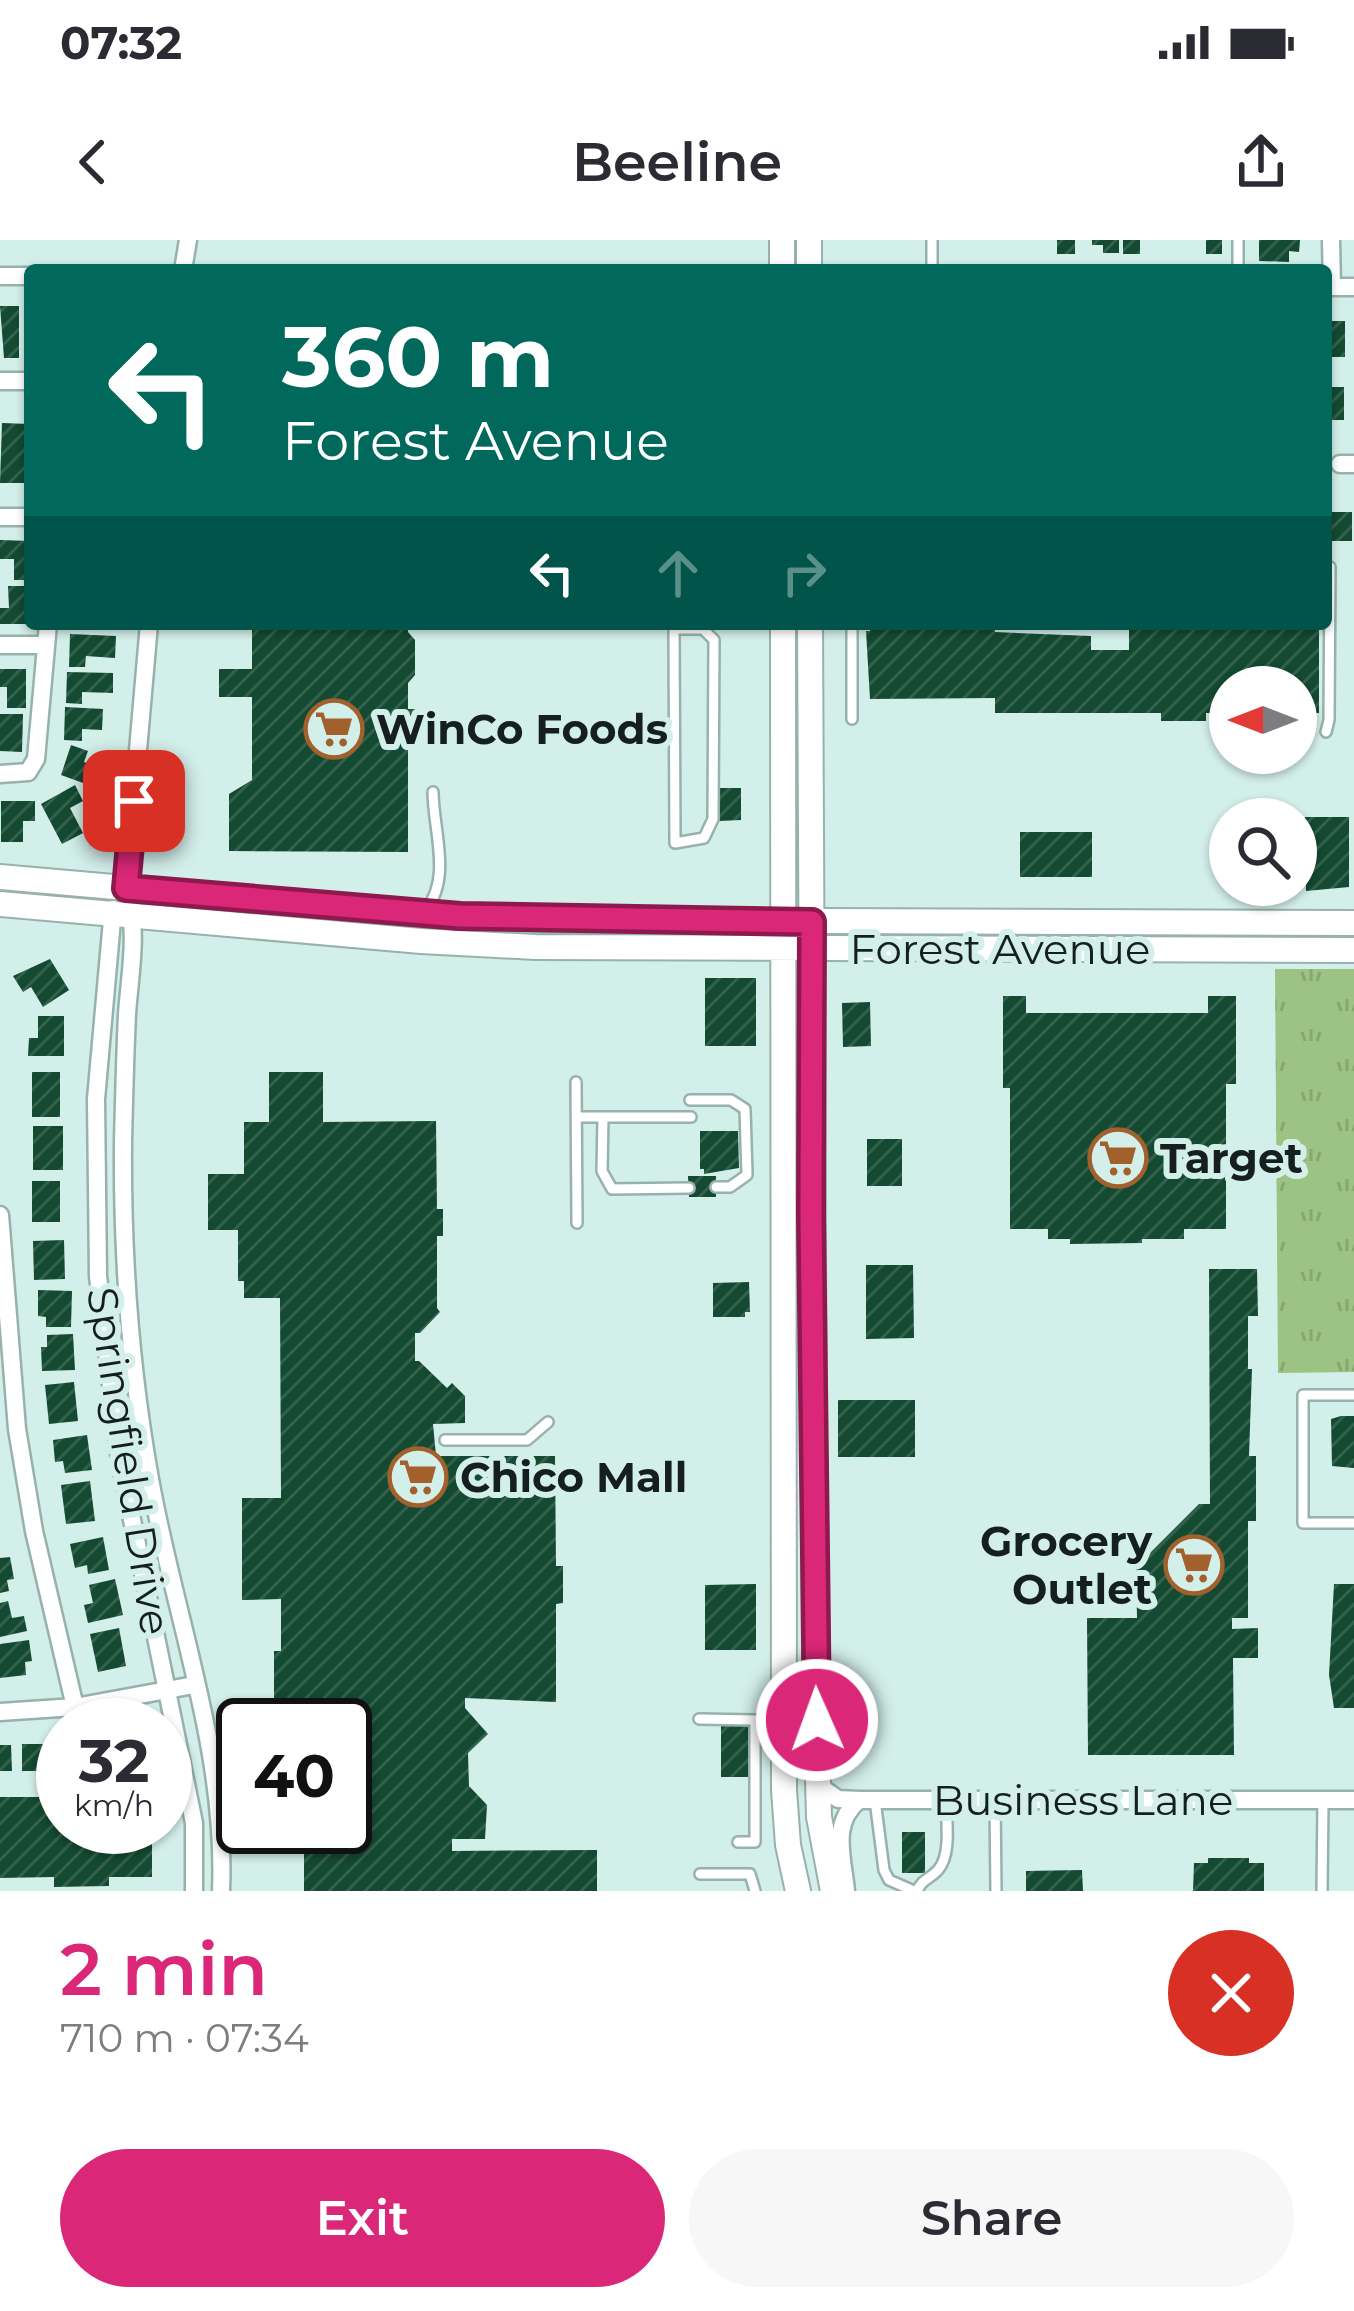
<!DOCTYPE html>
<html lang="en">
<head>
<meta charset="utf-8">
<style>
	:root { --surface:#fff; --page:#f7f7f7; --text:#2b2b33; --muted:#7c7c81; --accent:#db2777 }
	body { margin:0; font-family:Montserrat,sans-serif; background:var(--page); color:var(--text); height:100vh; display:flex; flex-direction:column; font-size:45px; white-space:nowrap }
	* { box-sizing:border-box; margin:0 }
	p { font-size:39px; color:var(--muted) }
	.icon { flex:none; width:66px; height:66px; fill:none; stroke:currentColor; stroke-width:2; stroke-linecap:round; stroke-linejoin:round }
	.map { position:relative; height:1651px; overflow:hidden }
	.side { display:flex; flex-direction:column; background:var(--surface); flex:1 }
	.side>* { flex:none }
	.top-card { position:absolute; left:24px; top:24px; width:1308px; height:366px; border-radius:12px; box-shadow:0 3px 9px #0004; background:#00695c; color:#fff; overflow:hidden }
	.needle { width:78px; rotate:270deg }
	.fabs { position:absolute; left:1209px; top:426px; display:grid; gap:24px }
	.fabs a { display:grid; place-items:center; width:108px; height:108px; border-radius:50%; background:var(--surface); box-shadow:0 3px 9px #0004; font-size:60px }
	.speed { position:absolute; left:36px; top:1458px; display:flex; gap:24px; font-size:60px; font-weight:700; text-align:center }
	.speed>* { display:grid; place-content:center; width:156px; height:156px; border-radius:50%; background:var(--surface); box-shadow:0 3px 9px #0004; line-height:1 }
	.speed small { font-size:30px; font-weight:400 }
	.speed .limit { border:6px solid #111; border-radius:18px; background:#fff; color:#111 }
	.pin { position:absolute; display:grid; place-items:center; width:102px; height:102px; color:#fff; margin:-51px; border-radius:24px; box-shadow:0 6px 18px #0006 }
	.me { position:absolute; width:132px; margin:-66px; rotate:358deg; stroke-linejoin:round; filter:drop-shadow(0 0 9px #0008) }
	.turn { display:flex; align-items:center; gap:42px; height:252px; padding:0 60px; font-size:54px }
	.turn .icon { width:156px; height:156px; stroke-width:2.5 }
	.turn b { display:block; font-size:84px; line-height:102px }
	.lanes { display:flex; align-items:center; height:114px; padding:0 60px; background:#0003; justify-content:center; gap:60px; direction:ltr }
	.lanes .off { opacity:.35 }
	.round { display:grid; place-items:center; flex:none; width:126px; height:126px; border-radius:63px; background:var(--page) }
	.overview { display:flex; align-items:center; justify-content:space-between; height:204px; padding:0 60px }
	h1 { font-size:72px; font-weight:600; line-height:90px; color:var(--accent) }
	.cta { display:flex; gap:24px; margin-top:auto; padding:24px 60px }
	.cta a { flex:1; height:138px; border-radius:72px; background:var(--accent); color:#fff; font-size:48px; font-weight:600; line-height:138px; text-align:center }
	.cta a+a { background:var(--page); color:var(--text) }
	.status { display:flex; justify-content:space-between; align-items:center; height:84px; padding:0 60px; background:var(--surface); direction:ltr }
	.status svg { height:33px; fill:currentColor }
	header { display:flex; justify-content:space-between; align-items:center; height:156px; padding:0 60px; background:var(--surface); font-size:54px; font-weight:600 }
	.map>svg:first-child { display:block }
	.grass { fill:url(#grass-tufts) }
	.building { fill:url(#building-hatch) }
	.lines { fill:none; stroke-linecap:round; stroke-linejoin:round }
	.lane-casing { stroke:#97b2ad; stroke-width:14 }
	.street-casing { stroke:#97b2ad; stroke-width:21 }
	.secondary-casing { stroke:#97b2ad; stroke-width:28 }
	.lane { stroke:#fff; stroke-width:9 }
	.street { stroke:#fff; stroke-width:16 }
	.secondary { stroke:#fff; stroke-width:24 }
	.route-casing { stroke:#8e194d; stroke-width:30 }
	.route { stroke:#db2777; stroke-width:21 }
	.labels { text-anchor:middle; stroke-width:12; stroke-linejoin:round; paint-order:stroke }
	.poi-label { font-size:42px; font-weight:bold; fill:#151f1e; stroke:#d3efea; text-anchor:start }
	.street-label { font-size:42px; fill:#151f1e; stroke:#d3efea }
</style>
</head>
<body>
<div class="status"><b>07:32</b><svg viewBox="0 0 49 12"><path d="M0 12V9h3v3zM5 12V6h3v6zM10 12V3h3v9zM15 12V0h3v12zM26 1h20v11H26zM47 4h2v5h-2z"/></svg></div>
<header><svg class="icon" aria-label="back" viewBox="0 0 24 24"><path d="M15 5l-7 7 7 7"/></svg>Beeline<svg class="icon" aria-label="share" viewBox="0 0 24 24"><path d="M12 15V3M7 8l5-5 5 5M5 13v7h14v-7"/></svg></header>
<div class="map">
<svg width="1354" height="1651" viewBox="0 0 1354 1651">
	<defs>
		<pattern id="grass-tufts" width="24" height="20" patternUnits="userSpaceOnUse" patternTransform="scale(3)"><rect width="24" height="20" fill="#9cc284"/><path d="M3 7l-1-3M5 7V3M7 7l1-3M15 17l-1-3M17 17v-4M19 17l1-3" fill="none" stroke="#86a672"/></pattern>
		<pattern id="building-hatch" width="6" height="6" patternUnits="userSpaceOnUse" patternTransform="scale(3)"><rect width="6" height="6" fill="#134a31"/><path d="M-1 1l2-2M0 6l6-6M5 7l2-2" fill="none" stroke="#34614d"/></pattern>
	</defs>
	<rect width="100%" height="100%" fill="#d3efea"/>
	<path class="grass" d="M1275 729H1354V1132L1278 1133Z"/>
	<path class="building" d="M1057 0H1075V14H1057Z
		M1092 0H1119V13H1103V5H1092Z
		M1123 0H1140V14H1123Z
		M1206 0H1222V14H1206Z
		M1259 0H1300L1299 12 1289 11V22L1259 21Z
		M0 66H19V118H4Z
		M1326 81H1345V117H1326Z
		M1326 147H1344V180H1326Z
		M2 183 30 184V243H0Z
		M1329 272H1352V301H1329Z
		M0 300 30 301V340H14V319H0Z
		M8 346H28L29 384H0V368H9Z
		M252 384H408V392L415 400V435L408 443V469H415L416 510H408V612L229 611V554L252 540V457H219V429H252Z
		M870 384H994L995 392 1091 396V410H1129V384H1319V473H1296V447H1230V473H1206V481H1161V473H995V458L870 459 866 391H870Z
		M70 394 116 396 115 418 86 416 85 427H69Z
		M0 429H26V468H7V447H0Z
		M67 432 113 433V453L82 452V464L66 463Z
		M65 467 103 469 102 490 82 489V501L64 500Z
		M0 474H23L22 512 0 511Z
		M71 505 88 511 84 522 104 529 97 548 61 535Z
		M75 545 83 561 70 568 83 593 62 604 41 564Z
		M719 548H741V580L719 581Z
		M1 561H35V581H23V602H1Z
		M1305 577H1349V647L1306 651Z
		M1020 592H1092V637H1020Z
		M50 719 69 750 43 767 31 747 23 752 13 736Z
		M705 738H756V806H705Z
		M1003 756H1026V773H1208V756H1236V844H1226V989H1184V999H1142V1003L1070 1004V999H1048V989H1010V848H1003Z
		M870 762 871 806 843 807 842 763Z
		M38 776H64V816H28L29 798H38Z
		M32 832H60V877H32Z
		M269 832H323V882L436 881 437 969H443V996H437V1068L440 1072 420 1093H415V1121H419L447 1148 452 1143 465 1156V1183L433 1184 436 1216H555L556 1326H563V1363L556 1364V1462L465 1458V1468L488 1494 468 1513 469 1546 487 1565 485 1599H452V1611L597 1610V1651H304V1587H345V1485L282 1482 281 1458H274V1411H281V1359L242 1360V1258H281L280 1058H244V1041H238V990H208V934H244V882H269Z
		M33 886H63V930H33Z
		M700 891H738L739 928 704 934V929H700Z
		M867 899H902V946H867Z
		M688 936H716V957H689Z
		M32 941H60V982H32Z
		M64 1000 65 1039 34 1040 33 1001Z
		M866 1025H913L914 1098 866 1099Z
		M1209 1029H1257L1258 1076H1248V1129H1252L1249 1216H1256V1281H1248V1378H1232V1389L1258 1388V1418H1233L1234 1515H1088L1087 1378H1137L1136 1327 1199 1264H1210Z
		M749 1042 750 1072H745V1077H713V1043Z
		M38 1050 72 1051 71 1087H46V1077L38 1076Z
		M73 1094 75 1130 42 1131 41 1107H47V1095Z
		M74 1142 78 1181 49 1184 45 1145Z
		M838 1160H915V1217H838Z
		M1341 1176H1354V1228L1332 1226 1331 1179Z
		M87 1195 92 1230 65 1233 63 1221 55 1222 53 1200Z
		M90 1241 95 1281 66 1284 61 1245Z
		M103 1297 109 1330 88 1334 87 1325 75 1328 70 1304Z
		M10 1317 14 1339 7 1340 9 1351 0 1353V1318Z
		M115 1339 123 1375 88 1383 84 1365 93 1363 89 1345Z
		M756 1344V1410H705V1345Z
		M1334 1344H1354V1468H1334L1329 1435Z
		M8 1361 12 1378 24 1376 27 1391 0 1397V1363Z
		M119 1388 126 1426 98 1432 90 1394Z
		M29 1400 32 1421 25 1422 26 1435 0 1438V1404Z
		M721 1485H750L751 1537H721Z
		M22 1504H61V1531H22Z
		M0 1505H11L12 1531H0Z
		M0 1557H63V1587H152V1637H109V1646L54 1647V1637L0 1638Z
		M902 1592H925V1633H902Z
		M1208 1618H1249V1623H1264V1651H1193L1194 1623H1208Z
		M1082 1630 1083 1651H1026V1631Z"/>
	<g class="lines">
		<defs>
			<path id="lane" d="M932 0V30
				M1238 0V30
				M852 384V479
				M674 389H703L714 400 713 579 704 598 675 603Z
				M1326 492 1329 480 1330 327H1326
				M426 669C452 638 433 589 433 552
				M576 842 577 983
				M690 860H731L745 869 747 935 730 947H716
				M577 877H691
				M603 877 602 931 612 949 689 948
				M1354 1155H1303V1283H1354
				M445 1200H527L548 1182
				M699 1479 755 1480V1602H738
				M875 1560 884 1630 889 1640 914 1651
				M995 1560 996 1651
				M700 1634H750L755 1651
				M917 1651C923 1638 929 1640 938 1630 952 1614 946 1580 946 1560
				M1322 1651 1323 1560"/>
			<path id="street" d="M1331 0 1332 47
				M183 30 188 0
				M0 36H30
				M1326 47H1354
				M0 141H30
				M1340 224H1354
				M0 277H30
				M149 384 126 648C139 689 130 732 127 774 125 817 124 860 123 902 122 1015 130 1128 150 1239 174 1375 227 1511 221 1651
				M0 405H46
				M0 534 28 532 36 519 48 384
				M113 669 96 859 98 1036 120 1221 194 1583V1651
				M0 975 17 1189 34 1291 75 1467
				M0 1472 75 1467 194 1445
				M818 1545 838 1559 859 1560H1354
				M846 1651C843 1617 830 1584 859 1560"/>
			<path id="secondary" d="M782 0V30
				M809 30V0
				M783 384 784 1550 788 1605 798 1651
				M810 384 815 1426 819 1577 833 1651
				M0 637 398 672 556 680 1354 683
				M0 664 421 701 535 707 1354 710"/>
		</defs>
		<use href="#lane" class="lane-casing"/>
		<use href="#street" class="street-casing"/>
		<use href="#secondary" class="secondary-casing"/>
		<use href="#lane" class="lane"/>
		<use href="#street" class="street"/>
		<use href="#secondary" class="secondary"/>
	</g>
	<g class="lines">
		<defs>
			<path id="route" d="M134 561 126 648 460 676 812 682 811 975 817 1480"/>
		</defs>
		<use href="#route" class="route-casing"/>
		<use href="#route" class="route"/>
	</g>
	<defs>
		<symbol id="supermarket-ring" viewBox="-11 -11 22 22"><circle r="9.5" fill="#d3efea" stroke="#a2602c" stroke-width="1.5"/><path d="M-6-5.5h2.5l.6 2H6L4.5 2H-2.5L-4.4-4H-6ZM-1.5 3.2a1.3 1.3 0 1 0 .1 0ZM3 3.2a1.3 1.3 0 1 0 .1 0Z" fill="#a2602c"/></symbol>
	</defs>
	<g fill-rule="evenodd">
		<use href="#supermarket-ring" x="301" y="456" width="66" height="66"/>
		<use href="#supermarket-ring" x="1085" y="885" width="66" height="66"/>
		<use href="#supermarket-ring" x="385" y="1204" width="66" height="66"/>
		<use href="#supermarket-ring" x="1161" y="1292" width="66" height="66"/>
	</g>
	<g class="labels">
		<g class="poi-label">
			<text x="376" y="504">WinCo Foods</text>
			<text x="1160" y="933">Target</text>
			<text x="460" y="1252">Chico Mall</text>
			<text x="1152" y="1316" text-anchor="end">Grocery<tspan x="1152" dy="48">Outlet</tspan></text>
		</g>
		<g class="street-label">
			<text x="1000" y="724">Forest Avenue</text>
			<text transform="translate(129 1221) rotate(81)" y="15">Springfield Drive</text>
			<text x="1083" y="1575">Business Lane</text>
		</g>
	</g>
</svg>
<div class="fabs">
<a><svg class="needle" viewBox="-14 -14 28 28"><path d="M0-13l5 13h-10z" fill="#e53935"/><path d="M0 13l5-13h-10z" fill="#7c7c81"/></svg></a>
<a><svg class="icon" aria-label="search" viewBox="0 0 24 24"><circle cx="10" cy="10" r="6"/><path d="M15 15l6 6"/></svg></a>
</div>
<div class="speed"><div>32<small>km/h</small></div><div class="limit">40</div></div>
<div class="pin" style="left:134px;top:561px;background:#d93025"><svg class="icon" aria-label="arrive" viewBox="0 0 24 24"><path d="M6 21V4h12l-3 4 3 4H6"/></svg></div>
<svg class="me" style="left:817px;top:1480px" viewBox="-20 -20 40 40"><circle r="17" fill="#db2777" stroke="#fff" stroke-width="3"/><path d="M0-11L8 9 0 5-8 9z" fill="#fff"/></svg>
<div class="top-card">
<div class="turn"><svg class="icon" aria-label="left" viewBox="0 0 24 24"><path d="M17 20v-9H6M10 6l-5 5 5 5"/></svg><div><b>360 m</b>Forest Avenue</div></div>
<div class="lanes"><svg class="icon" aria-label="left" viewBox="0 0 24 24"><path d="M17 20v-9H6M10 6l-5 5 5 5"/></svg><svg class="icon off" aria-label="ahead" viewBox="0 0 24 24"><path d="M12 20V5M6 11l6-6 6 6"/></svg><svg class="icon off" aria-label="right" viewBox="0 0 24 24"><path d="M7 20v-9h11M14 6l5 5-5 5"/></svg></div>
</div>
</div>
<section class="side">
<div class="overview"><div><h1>2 min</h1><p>710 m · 07:34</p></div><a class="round" style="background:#d93025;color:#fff"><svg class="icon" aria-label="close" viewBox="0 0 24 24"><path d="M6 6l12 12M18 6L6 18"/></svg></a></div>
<div class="cta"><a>Exit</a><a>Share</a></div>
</section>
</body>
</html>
